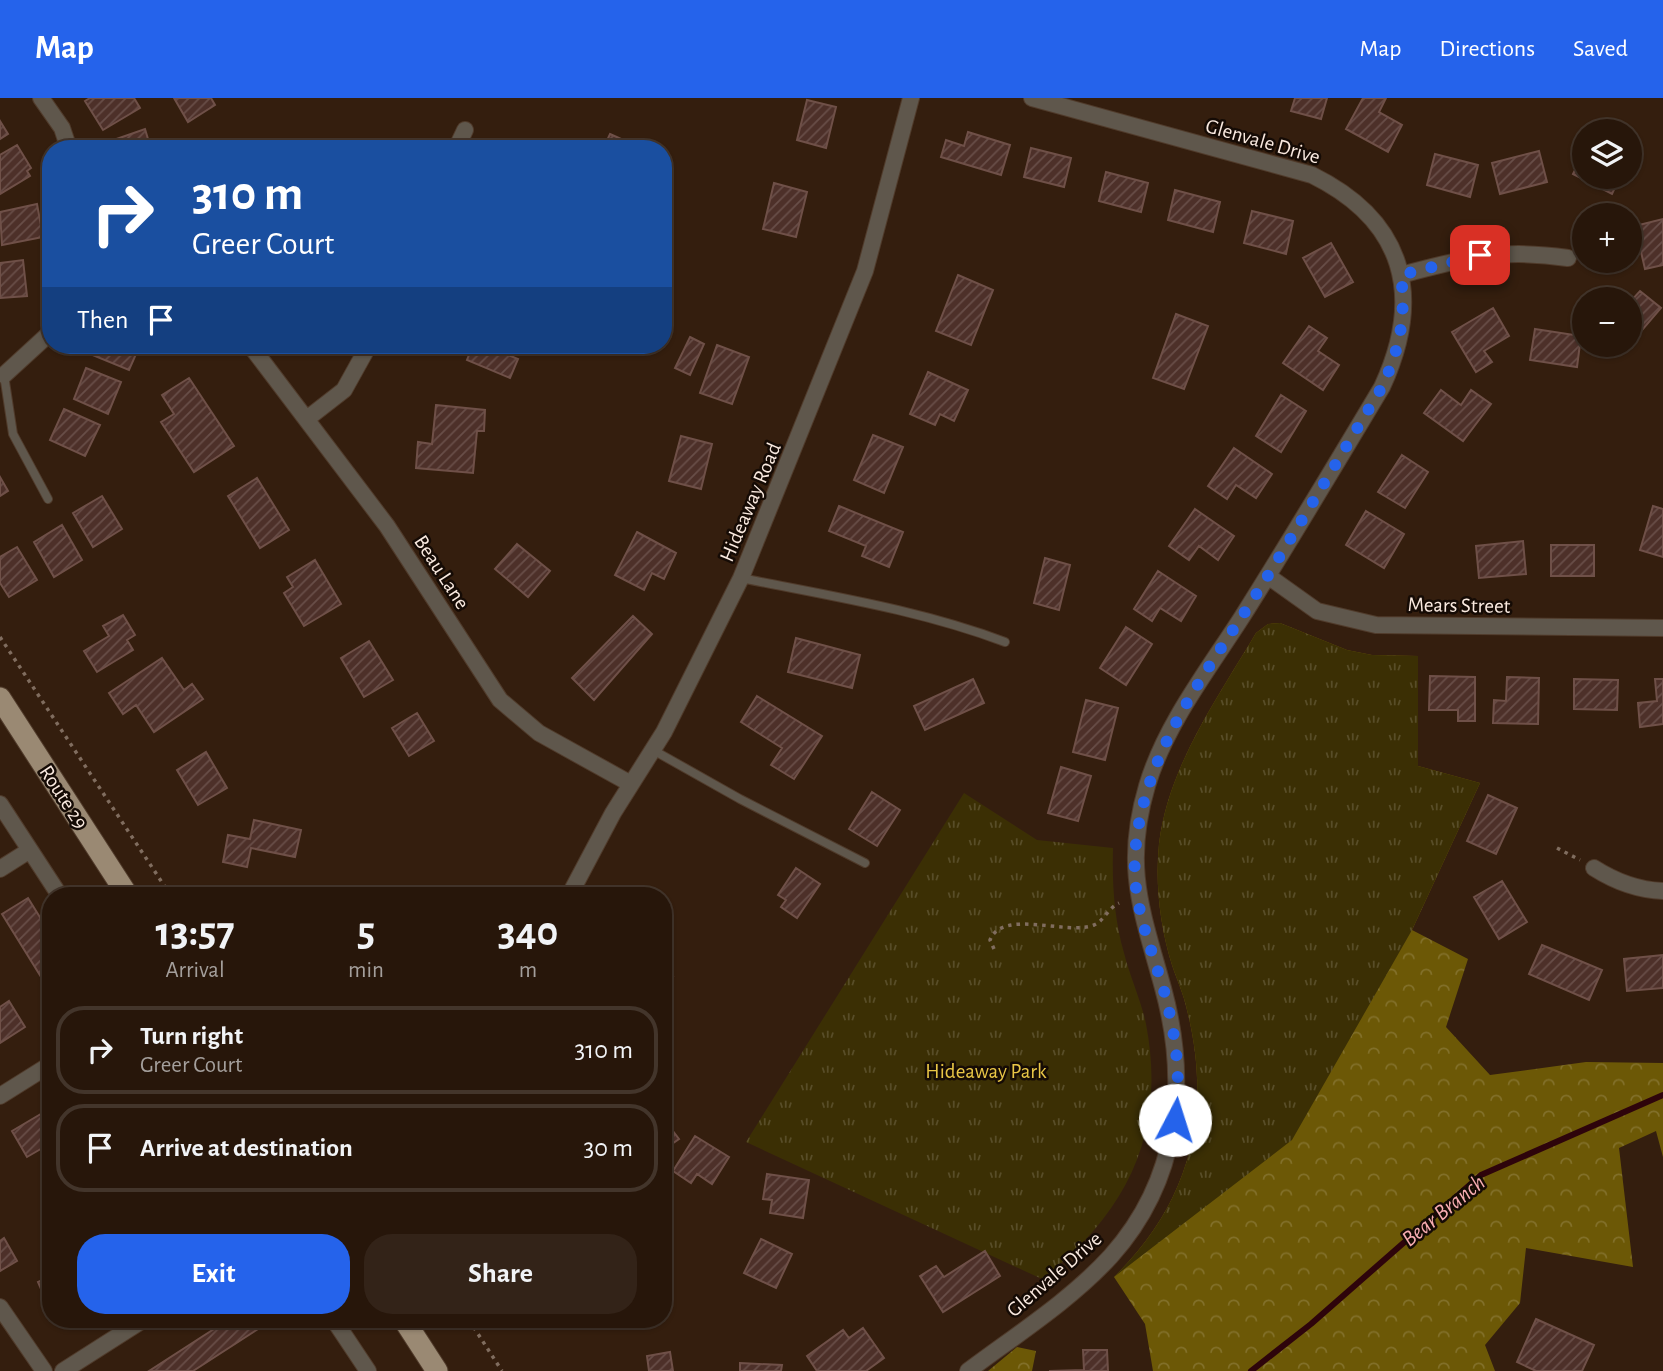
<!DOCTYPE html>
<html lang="en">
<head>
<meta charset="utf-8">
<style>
	:root { --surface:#27160a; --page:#332318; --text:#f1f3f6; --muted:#a49f9c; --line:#43352b; --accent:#2563eb }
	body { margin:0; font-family:"Alegreya Sans",sans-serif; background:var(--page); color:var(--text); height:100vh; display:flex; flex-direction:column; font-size:26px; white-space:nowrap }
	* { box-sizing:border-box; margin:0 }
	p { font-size:23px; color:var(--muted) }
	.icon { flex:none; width:38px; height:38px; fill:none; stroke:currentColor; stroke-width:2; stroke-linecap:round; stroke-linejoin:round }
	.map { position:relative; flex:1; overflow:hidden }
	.side { position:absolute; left:42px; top:789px; width:630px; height:441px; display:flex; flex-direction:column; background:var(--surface); border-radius:28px; box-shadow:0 2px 5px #0004,0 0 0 2px var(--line) }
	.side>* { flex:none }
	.hud { position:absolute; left:42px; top:42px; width:630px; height:214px; border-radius:28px; box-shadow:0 2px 5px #0004,0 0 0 2px var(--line); background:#1a4fa0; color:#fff; overflow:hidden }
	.tools { position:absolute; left:1572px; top:21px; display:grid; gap:14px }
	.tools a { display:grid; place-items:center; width:70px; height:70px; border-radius:50%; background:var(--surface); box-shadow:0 2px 5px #0004,0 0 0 2px var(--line); font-size:35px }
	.pin { position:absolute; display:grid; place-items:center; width:60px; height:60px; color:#fff; margin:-30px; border-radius:14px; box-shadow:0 4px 10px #0006 }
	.me { position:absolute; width:77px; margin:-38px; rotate:5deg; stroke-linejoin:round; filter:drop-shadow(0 0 5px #0008) }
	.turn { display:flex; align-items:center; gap:24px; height:147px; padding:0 35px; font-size:32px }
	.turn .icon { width:91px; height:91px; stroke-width:2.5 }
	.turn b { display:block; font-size:49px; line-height:60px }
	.then { display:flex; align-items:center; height:66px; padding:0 35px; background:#0003; gap:14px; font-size:26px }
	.eta { display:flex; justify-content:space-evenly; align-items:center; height:119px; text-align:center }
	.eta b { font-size:42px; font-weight:700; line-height:49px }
	.primary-button { display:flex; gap:14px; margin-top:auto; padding:14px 35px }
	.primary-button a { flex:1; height:80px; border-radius:28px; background:var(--accent); color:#fff; font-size:28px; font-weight:700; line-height:80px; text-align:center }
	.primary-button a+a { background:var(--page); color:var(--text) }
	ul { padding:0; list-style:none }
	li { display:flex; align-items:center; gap:21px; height:88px; margin:0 14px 10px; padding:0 21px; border:4px solid var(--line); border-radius:28px }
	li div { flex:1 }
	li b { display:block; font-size:26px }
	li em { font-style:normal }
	header { display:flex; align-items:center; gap:42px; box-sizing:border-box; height:98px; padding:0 35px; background:var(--accent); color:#fff }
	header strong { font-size:33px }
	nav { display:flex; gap:38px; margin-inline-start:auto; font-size:24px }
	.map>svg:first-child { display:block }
	.forest { fill:url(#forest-crowns) }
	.park { fill:url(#park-tufts) }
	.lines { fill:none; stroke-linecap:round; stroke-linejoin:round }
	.stream { stroke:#2e040b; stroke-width:6 }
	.building { fill:url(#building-hatch); stroke:#6f5048; stroke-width:2 }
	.service-casing { stroke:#503b2b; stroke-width:10 }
	.minor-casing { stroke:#503b2b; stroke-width:18 }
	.primary-casing { stroke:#503b2b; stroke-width:23 }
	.path { stroke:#806d5f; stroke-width:3.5; stroke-dasharray:3.5 5; stroke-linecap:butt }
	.service { stroke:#5f574c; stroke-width:8 }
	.minor { stroke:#5f574c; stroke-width:16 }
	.primary { stroke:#9a8973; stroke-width:21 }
	.route { stroke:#2563eb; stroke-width:12; stroke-dasharray:0 21.6 }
	.labels { text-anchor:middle; stroke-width:5; stroke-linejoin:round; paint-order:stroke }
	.street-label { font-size:21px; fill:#faeae0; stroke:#150b05 }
	.park-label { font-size:21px; fill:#e9c646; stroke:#150b05 }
	.water-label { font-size:23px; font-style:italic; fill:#f8adb2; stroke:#150b05 }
</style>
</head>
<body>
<header>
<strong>Map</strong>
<nav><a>Map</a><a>Directions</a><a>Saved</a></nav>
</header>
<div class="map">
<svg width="1663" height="1273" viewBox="0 0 1663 1273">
	<defs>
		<pattern id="forest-crowns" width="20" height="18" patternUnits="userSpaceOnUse" patternTransform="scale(1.75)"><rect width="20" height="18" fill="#6c5806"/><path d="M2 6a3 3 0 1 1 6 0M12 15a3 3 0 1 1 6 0" fill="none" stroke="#82702a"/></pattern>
		<pattern id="park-tufts" width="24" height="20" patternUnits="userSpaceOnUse" patternTransform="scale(1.75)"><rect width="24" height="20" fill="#3b2f04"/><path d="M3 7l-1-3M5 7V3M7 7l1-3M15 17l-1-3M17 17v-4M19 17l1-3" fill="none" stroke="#584d28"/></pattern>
		<pattern id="building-hatch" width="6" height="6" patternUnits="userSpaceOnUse" patternTransform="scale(1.75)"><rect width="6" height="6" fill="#4d3029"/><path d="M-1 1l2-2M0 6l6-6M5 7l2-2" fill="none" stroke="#684e48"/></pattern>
	</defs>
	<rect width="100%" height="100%" fill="#341e0e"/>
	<path class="forest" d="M1280 525 1347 552 1372 557 1418 558V668L1480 685 1412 832 1468 861 1446 929 1490 977 1586 964 1663 965V1059L1656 1033 1619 1050 1633 1169 1526 1150 1520 1205 1485 1247 1495 1273H1153L1145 1226 1114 1179C1190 1105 1213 1015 1187 912 1184 897 1177 882 1172 867 1160 828 1155 787 1159 746 1168 669 1217 601 1256 535L1268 526Z
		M1017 1249 1036 1253 1032 1273H988Z"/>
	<path class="park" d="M1280 525 1347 552 1372 557 1418 558V668L1480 685 1412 832 1292 1042 1114 1179C1190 1105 1213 1015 1187 912 1184 897 1177 882 1172 867 1160 828 1155 787 1159 746 1168 669 1217 601 1256 535L1268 526Z
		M964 695 1037 742 1113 750C1112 786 1114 820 1124 855 1130 879 1141 902 1146 926 1167 1035 1127 1115 1042 1181L746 1044Z"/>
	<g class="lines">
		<path class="stream" d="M1251 1273 1311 1226 1481 1077 1663 997"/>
	</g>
	<path class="building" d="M90 0H134L140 10 103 32 85 3Z
		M174 0H211L215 7 188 24Z
		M1295 0H1327L1321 21 1291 13Z
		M1363 0H1386L1379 14 1402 27 1388 54 1346 31Z
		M807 2 836 9 826 50 797 42Z
		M0 23 8 36 0 41Z
		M145 31 151 51H110L108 44Z
		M968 34 1010 47 1001 77 941 59 946 42 964 48Z
		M610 36 628 44 625 51H603Z
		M17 47 31 70 27 73 30 78 0 96V57Z
		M1031 50 1071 60 1064 89 1024 79Z
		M1539 53 1547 84 1500 96 1492 65Z
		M1584 54V79H1620L1612 96 1573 76Z
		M1435 56 1478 67 1470 99 1427 87Z
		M1106 74 1148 85 1141 114 1099 103Z
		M774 85 807 94 796 139 763 131Z
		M1175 92 1220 104 1213 134 1168 122Z
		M37 106 43 139 2 147 0 114Z
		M1252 113 1293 123 1286 156 1244 145Z
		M1663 121V167L1645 171 1635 128Z
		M1331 145 1353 184 1325 199 1303 160Z
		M23 162 27 198 0 200V165Z
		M958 177 993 192 971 247 936 233Z
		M1640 193 1661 210 1631 245 1629 205Z
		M1493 210 1509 238 1484 253 1492 264 1476 274 1452 234Z
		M1176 216 1208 228 1184 291 1153 280Z
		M1309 228 1327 240 1318 253 1339 267 1323 292 1283 265Z
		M1535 231 1581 238 1577 269 1530 262Z
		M690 239 704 246 690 277 675 270Z
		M94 247H140L129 272 90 256Z
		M473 247H510L506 256 518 261 510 280 467 262Z
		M717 247 749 259 732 306 700 295Z
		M86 270 121 284 108 316 74 301Z
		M928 274 968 292 954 323 940 316 935 327 910 316Z
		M189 280 234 348 194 374 161 324 174 316 162 297Z
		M1441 292 1461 307 1471 292 1491 306 1463 343 1424 315Z
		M1281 297 1306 313 1281 354 1256 338Z
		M436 307 485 312 484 333H477L473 375 416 370 418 344 432 346Z
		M64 311 100 327 85 358 50 342Z
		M873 337 903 349 884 395 854 382Z
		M681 338 712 346 701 391 669 383Z
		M1234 350 1272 376 1256 400 1236 387 1227 401 1208 388Z
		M1402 357 1428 374 1405 410 1378 394Z
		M0 379 8 393 0 398Z
		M257 380 289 432 260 450 228 398Z
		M102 398 122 431 93 449 73 415Z
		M839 408 903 434 889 469 862 458 866 448 829 433Z
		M1653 408 1663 411V459L1640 452Z
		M1195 411 1234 438 1218 462 1199 448 1189 462 1169 448Z
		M1366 413 1404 436 1384 470 1346 447Z
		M62 427 82 462 54 479 34 444Z
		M637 434 676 455 664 481 652 475 644 492 615 477Z
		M1523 443 1526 476 1479 480 1476 448Z
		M517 446 550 473 528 499 495 471Z
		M1551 447H1594V478H1551Z
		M17 449 37 482 9 499 0 485V459Z
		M1045 460 1070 467 1059 512 1034 505Z
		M315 462 341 506 304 528 284 495 293 489 287 479Z
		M1158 473 1196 498 1181 523 1160 510 1152 523 1134 511Z
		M123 517 135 537 127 542 133 552 97 574 84 553 109 538 103 528Z
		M633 518 652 536 594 602 572 580Z
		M1126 529 1152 546 1126 587 1100 570Z
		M796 540 860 557 852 590 788 574Z
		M369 543 393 582 364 599 341 560Z
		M162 560 184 592 192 586 203 601 154 634 136 607 123 616 109 595Z
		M1430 578 1475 579V623H1458V612H1429Z
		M1507 579 1539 580 1538 626 1493 625 1494 602 1506 603Z
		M973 581 984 605 925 632 914 608Z
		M1574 581 1618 582 1617 612 1574 611Z
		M1655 581H1663V626L1640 629 1638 605 1657 603Z
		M757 598 822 638 794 681 771 667 782 650 741 624Z
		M1086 602 1118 610 1105 662 1073 654Z
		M417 615 434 643 409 658 392 630Z
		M206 654 227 690 198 707 177 672Z
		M1061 669 1091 678 1078 723 1048 715Z
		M872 694 900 712 877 748 849 731Z
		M1488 697 1517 710 1496 756 1467 743Z
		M254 722 301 732 295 759 251 750 247 769 223 764 228 737 250 741Z
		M796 770 820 786 797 820 781 809 786 802 778 797Z
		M1502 783 1527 824 1499 841 1474 799Z
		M28 800 51 837V895L2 816Z
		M1542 847 1602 872 1589 902 1529 876Z
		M1663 857V890L1627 893 1624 861Z
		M663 874 673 879 663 897Z
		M9 903 25 929 0 945V909Z
		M51 1010V1045L27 1059 12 1033Z
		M663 1020 679 1041 663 1052Z
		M695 1038 729 1059 712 1086 697 1076 691 1085 673 1073Z
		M767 1076 809 1082 803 1120 770 1115 772 1102 763 1101Z
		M4 1140 17 1163 0 1173V1143Z
		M761 1141 792 1156 776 1190 744 1175Z
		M985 1153 1000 1178 943 1214 920 1178 936 1168 944 1179Z
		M51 1178V1212H50L38 1184Z
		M1536 1221 1594 1247 1582 1273H1536L1517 1264Z
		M228 1222H272L193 1273H149Z
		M863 1230 884 1260 866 1273H817L807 1258 843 1232 849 1240Z
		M1083 1252H1107L1108 1273H1049L1084 1272Z
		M670 1254 673 1273H649L647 1258Z
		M740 1265 782 1267 781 1273H740Z"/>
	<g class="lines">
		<defs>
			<path id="service" d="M4 277 13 336 48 401
				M741 480C830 498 920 512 1005 544
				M653 652 740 701 865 765"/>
			<path id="minor" d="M41 0 62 30 69 51
				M456 51 465 32
				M1401 177C1464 160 1502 150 1568 160
				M250 247 387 428 500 602 539 635 631 686
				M4 277 51 234
				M308 320 344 292 369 247
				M1268 478 1317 513 1376 527 1663 530
				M0 706 60 798
				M1594 770C1616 784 1637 792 1663 793
				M0 771 30 752
				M569 798 613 715 664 634 741 480 865 173 911 0
				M0 998 51 966
				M0 1209 44 1273
				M334 1222 368 1273
				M63 1273 143 1222
				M968 1273C1016 1237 1071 1202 1111 1158 1179 1082 1189 985 1163 890 1142 813 1123 769 1147 688 1165 627 1208 572 1242 519 1290 443 1336 366 1382 289 1424 198 1405 123 1312 77L1032 0"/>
			<path id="primary" d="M0 600 128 798
				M404 1222 437 1273"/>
		</defs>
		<use href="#service" class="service-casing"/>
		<use href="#minor" class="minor-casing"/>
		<use href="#primary" class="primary-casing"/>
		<path class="path" d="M0 539 171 798
			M1557 750 1580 762
			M994 851 990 842C1003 810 1066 838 1094 827 1104 823 1108 810 1119 805
			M469 1222 502 1273"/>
		<use href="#service" class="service"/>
		<use href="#minor" class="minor"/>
		<use href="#primary" class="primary"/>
	</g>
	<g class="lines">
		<path class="route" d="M1175 1022C1182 976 1175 931 1162 886 1149 844 1132 803 1135 758 1141 654 1211 569 1264 484 1304 419 1343 354 1382 289 1400 250 1406 220 1401 177L1480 157"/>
	</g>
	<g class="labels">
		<g class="street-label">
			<text transform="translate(1263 43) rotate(16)" y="7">Glenvale Drive</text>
			<text transform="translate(750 404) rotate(-67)" y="7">Hideaway Road</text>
			<text transform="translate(442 474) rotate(57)" y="7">Beau Lane</text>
			<text transform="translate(1459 507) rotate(1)" y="7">Mears Street</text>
			<text transform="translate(64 699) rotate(57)" y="7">Route 29</text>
			<text transform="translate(1054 1176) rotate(-41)" y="7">Glenvale Drive</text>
		</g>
		<g class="park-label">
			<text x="986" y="980">Hideaway Park</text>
		</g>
		<g class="water-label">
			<text transform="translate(1443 1112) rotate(-39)" y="8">Bear Branch</text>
		</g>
	</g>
</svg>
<div class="tools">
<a><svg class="icon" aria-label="layers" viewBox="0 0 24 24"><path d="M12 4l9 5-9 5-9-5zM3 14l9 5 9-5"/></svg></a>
<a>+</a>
<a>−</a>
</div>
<div class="pin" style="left:1480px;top:157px;background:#d93025"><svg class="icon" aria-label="arrive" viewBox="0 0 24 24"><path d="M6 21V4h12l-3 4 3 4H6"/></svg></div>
<svg class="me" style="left:1175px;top:1022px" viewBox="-20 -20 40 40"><circle r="19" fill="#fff"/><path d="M0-13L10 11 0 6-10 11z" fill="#2563eb"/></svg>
<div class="hud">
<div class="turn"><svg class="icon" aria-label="right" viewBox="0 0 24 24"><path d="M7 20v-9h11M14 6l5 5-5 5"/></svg><div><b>310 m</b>Greer Court</div></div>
<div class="then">Then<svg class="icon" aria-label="arrive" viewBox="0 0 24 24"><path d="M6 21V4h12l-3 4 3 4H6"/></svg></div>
</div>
<section class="side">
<div class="eta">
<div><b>13:57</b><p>Arrival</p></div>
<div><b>5</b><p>min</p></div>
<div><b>340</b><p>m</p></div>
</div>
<ul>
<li><svg class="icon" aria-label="right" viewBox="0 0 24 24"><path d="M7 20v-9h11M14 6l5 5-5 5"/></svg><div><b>Turn right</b><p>Greer Court</p></div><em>310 m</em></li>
<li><svg class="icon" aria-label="arrive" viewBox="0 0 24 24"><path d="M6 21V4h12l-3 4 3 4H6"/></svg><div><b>Arrive at destination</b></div><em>30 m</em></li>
</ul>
<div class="primary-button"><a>Exit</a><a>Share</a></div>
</section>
</div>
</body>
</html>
